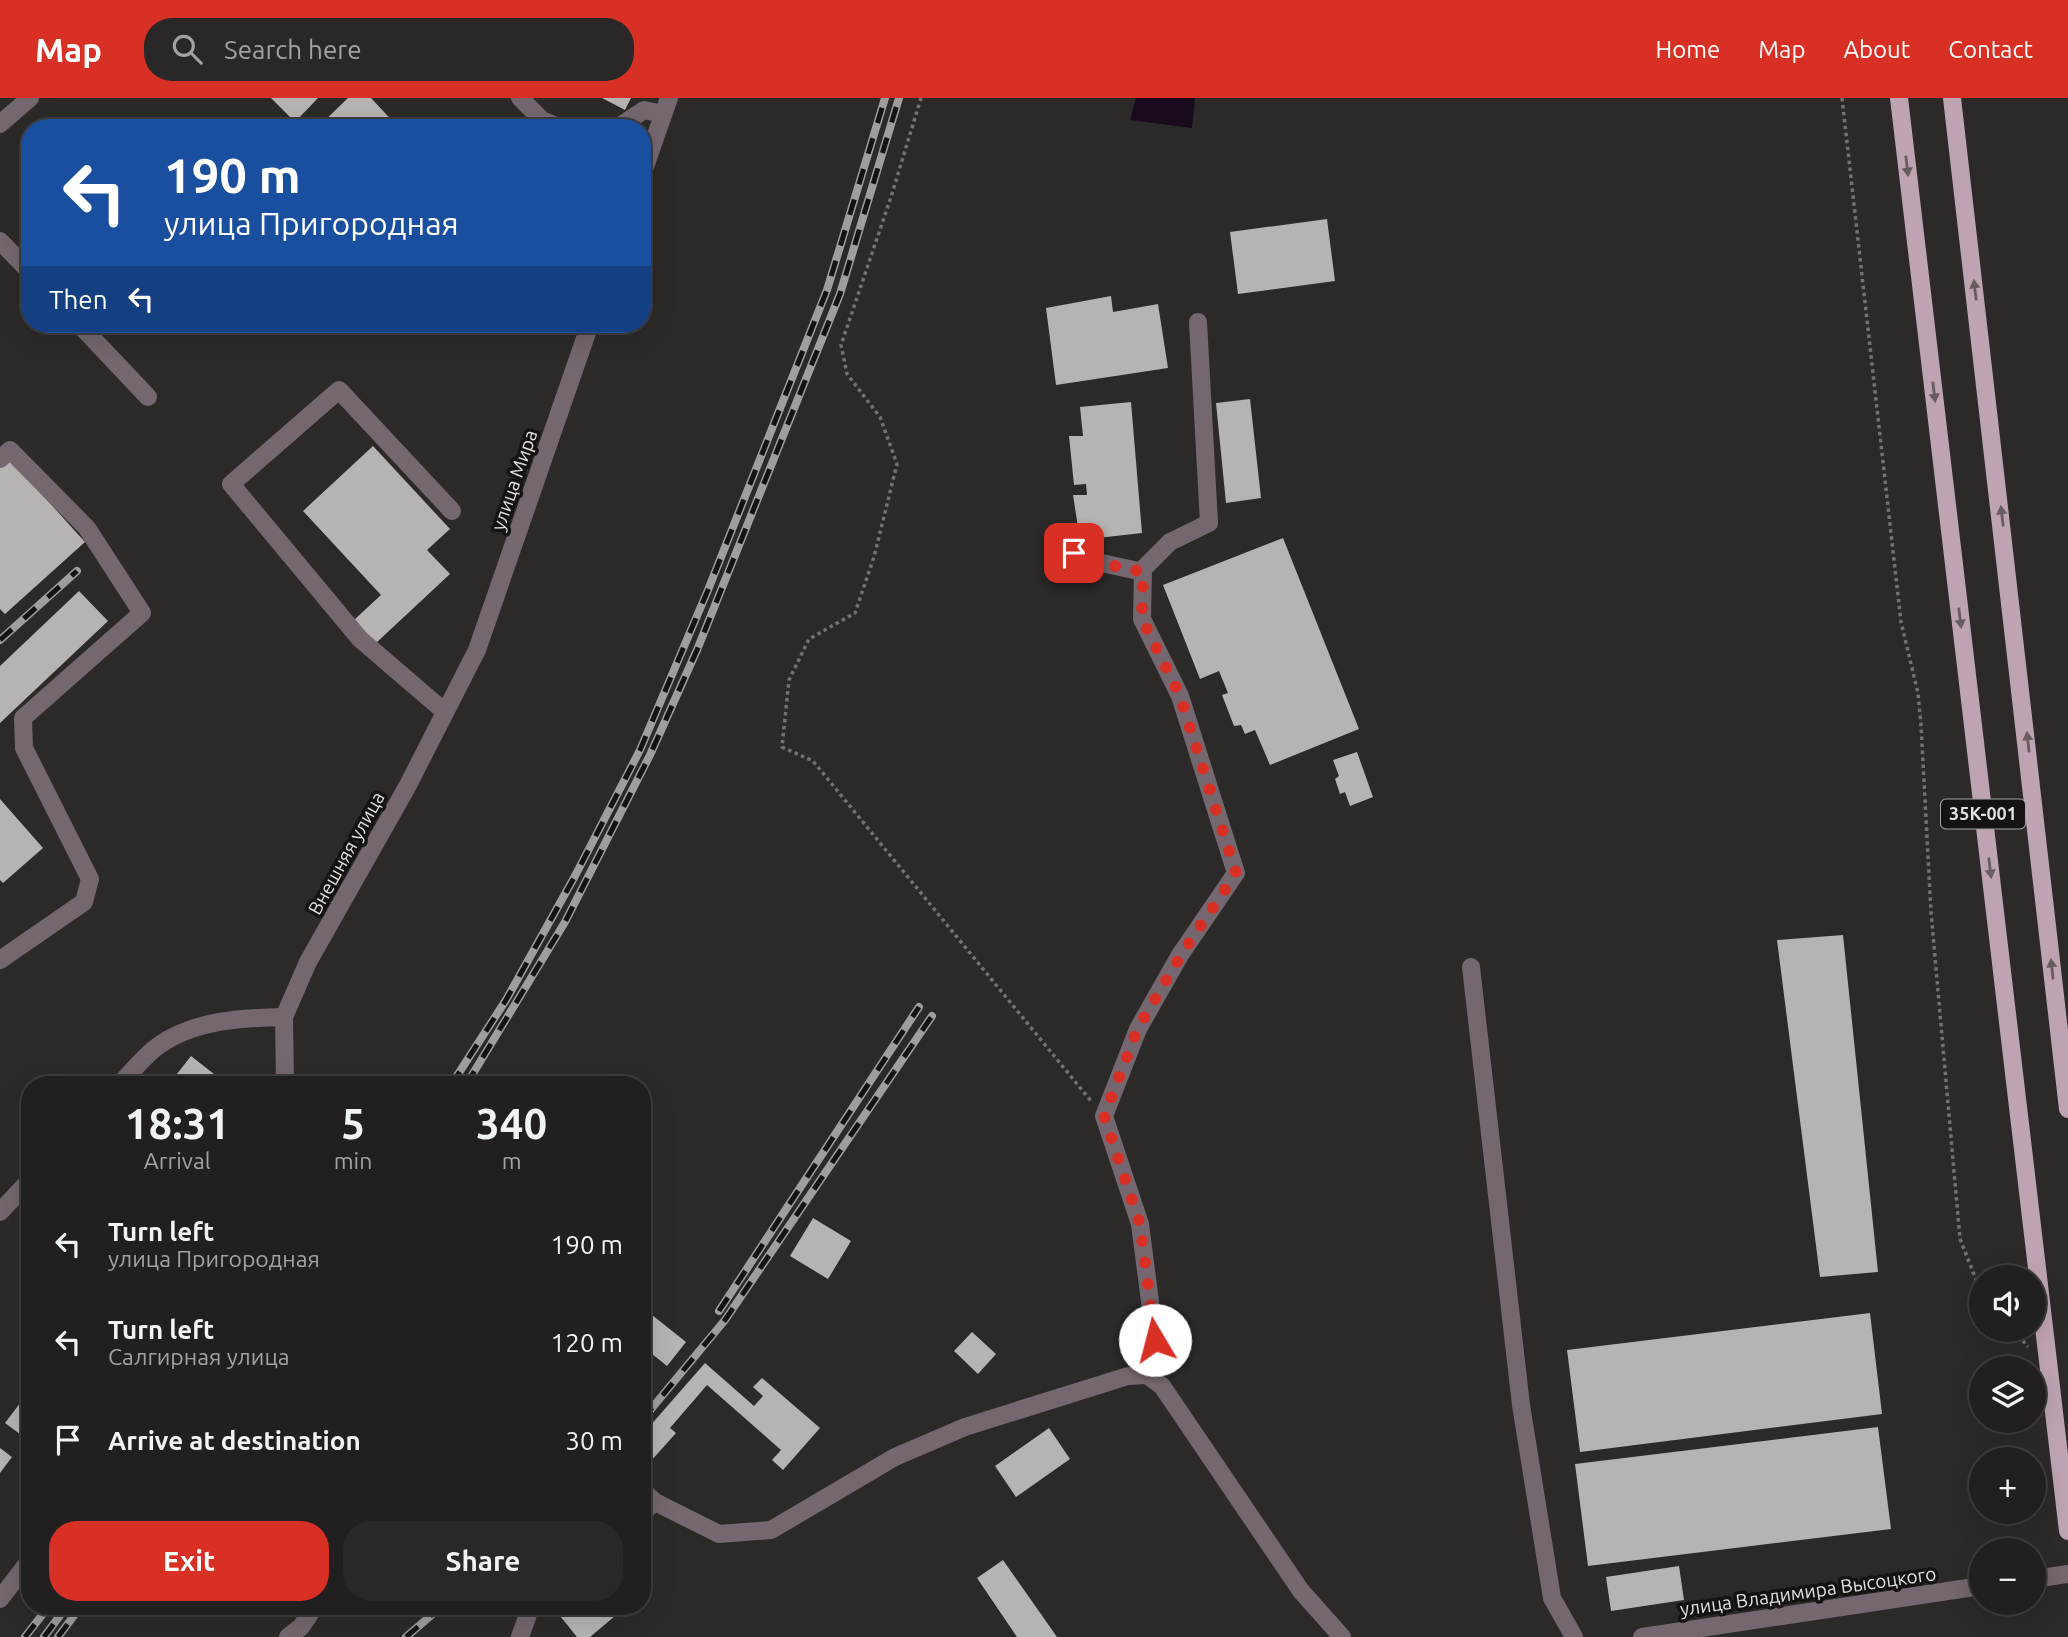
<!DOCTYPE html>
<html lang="en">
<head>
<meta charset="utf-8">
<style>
	:root { --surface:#211f1f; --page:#292728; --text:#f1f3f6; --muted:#a2a2a4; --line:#3e3d3d; --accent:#d93025 }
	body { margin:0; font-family:Ubuntu,sans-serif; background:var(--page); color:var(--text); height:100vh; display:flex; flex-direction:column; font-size:26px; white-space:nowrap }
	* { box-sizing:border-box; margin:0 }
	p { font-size:23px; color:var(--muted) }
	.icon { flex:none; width:38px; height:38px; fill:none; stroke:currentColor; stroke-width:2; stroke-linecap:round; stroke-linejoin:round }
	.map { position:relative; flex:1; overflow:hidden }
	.side { position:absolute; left:21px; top:978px; width:630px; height:539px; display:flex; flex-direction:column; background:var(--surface); border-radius:28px; box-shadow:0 7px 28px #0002,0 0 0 2px var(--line) }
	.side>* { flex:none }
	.hud { position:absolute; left:21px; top:21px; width:630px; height:214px; border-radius:28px; box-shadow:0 7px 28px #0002,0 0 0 2px var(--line); background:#1a4fa0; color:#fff; overflow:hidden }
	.controls { position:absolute; left:1969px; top:1167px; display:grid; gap:14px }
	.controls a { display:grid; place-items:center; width:77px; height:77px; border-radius:50%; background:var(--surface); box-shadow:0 7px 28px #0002,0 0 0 2px var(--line); font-size:35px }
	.pin { position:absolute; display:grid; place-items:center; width:60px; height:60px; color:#fff; margin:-30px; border-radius:14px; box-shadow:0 4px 10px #0006 }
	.me { position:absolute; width:77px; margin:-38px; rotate:352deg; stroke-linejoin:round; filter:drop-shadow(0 0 5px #0008) }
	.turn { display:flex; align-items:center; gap:24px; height:147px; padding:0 28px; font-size:32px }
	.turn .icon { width:91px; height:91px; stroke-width:2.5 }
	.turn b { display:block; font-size:49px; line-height:60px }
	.then { display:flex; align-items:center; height:66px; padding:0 28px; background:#0003; gap:14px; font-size:26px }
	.eta { display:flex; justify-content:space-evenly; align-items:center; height:119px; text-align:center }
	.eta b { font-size:42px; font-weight:700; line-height:49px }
	.primary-button { display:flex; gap:14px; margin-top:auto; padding:14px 28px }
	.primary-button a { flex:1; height:80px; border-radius:28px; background:var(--accent); color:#fff; font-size:28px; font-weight:700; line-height:80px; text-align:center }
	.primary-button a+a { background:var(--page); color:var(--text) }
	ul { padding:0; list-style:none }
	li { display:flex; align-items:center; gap:21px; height:98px; padding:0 28px }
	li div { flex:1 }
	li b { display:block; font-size:26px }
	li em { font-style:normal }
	header { display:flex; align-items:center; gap:42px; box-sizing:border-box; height:98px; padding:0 35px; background:var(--accent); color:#fff }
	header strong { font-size:33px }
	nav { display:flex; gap:38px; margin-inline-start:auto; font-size:24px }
	.search { width:490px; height:63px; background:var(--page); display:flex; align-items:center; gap:18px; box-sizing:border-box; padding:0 24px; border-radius:28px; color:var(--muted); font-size:26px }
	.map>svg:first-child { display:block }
	.water { fill:#190a1e }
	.building { fill:#b8b3b3 }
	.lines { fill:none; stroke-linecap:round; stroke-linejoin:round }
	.path { stroke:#747172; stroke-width:3.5; stroke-dasharray:3.5 3.5; stroke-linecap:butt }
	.minor { stroke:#74676f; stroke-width:18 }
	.major { stroke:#bea4b3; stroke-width:18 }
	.rail-casing { stroke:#a09d9e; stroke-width:8 }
	.rail { stroke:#141212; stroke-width:5; stroke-dasharray:16; stroke-linecap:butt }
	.oneway { fill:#695b62 }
	.route { stroke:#d93025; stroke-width:12; stroke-dasharray:0 21.6 }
	.labels { text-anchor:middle; stroke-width:7; stroke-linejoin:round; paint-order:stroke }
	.shield { fill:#141212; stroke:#a4a2a2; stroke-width:2 }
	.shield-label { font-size:18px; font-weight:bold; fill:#e2dfe0 }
	.street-label { font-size:19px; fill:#e2dfe0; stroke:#141212 }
</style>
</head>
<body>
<header>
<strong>Map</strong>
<div class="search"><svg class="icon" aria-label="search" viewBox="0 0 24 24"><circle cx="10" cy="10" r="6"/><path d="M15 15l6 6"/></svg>Search here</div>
<nav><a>Home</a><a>Map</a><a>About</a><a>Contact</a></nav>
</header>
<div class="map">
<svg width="2068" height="1539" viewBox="0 0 2068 1539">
	<rect width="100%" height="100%" fill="#2c2929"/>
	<path class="water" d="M1136 0H1195L1192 30 1130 22Z"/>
	<path class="building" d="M271 0H318L295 24Z
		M348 0H371L399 30H317Z
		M602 0H631L625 12Z
		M30 43V65L19 53Z
		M1327 121 1335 183 1238 196 1230 134Z
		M1111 198 1113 214 1158 206 1168 270 1056 287 1046 210Z
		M1250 301 1261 400 1226 405 1216 305Z
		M1131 304 1142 435 1080 442 1073 397H1087L1086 386 1074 387 1069 338H1083L1080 309Z
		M373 348 450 431 427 452 450 476 376 545 354 522 381 497 303 413Z
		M9 360 85 444 5 516 0 511V369Z
		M1283 440 1359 631 1270 667 1255 632 1245 636 1241 627 1234 628 1222 597 1228 595 1219 573 1200 581 1163 487Z
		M79 493 108 523 0 625V568Z
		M1357 654 1373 699 1350 708 1345 694 1340 696 1335 681 1339 678 1333 662Z
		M0 701 43 750 3 785 0 782Z
		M1843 837 1878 1174 1820 1179 1777 842Z
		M191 958 228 987H180L173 981Z
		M813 1120 851 1143 828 1181 790 1158Z
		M642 1209 686 1244 667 1268 642 1248Z
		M1870 1215 1882 1316 1580 1354 1567 1252Z
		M972 1234 996 1256 978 1276 954 1253Z
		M705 1265 754 1308 763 1298 753 1289 762 1280 820 1330 783 1372 772 1362 781 1352 707 1287 670 1330 676 1335 642 1373V1337Z
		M30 1292V1339L28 1342 5 1325Z
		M1878 1329 1891 1431 1588 1468 1575 1366Z
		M1049 1330 1070 1361 1016 1399 995 1368Z
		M0 1350 12 1359 0 1375Z
		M1003 1462 1057 1539H1017L977 1480Z
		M1679 1468 1684 1502 1611 1513 1606 1479Z
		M552 1508H627L590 1539H577Z"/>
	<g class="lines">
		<path class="path" d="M921 0 891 99 841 247 847 276 880 319 897 366 874 459 855 515 809 541 789 582 782 649 813 663 1091 1003
			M1842 0 1901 524 1918 595 1921 627 1931 814 1960 1141 1981 1194
			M2014 1232 2028 1249"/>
		<path class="minor" d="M520 0 542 22 560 30
			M0 26 30 0
			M617 30 644 12 663 16
			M642 77 669 0
			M0 143 30 174
			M79 226 148 299
			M535 228 536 226
			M0 361 10 352 87 430 142 515 23 620 24 650 90 781 84 804 0 862
			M1072 442 1074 455 1097 464 1143 474
			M445 614 360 541 231 386 339 292 452 413
			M1471 869 1521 1307 1552 1500 1574 1539
			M119 987C131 975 143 959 158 948 194 922 240 920 284 919
			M285 987 284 919 308 864 407 689 477 552 590 226
			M0 1114 30 1082
			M1147 1277 1155 1242 1140 1126 1104 1018 1138 931 1180 857 1236 775 1180 598 1142 521 1143 471 1170 444 1209 425 1198 224
			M642 1392 655 1404 642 1415
			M655 1404 719 1436 771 1432 895 1359 965 1329 1128 1278 1147 1277 1162 1288 1301 1493 1342 1539
			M2034 1481 2068 1476
			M0 1501 30 1462
			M288 1539 301 1529 315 1508
			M520 1539 531 1508
			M1642 1539 1981 1488"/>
		<path class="major" d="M1899 0 2068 1433
			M1952 0 2068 1011"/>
		<defs>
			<path id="rail" d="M0 542 77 473
				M451 987 506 902 575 778 640 652 708 492 827 192 885 0
				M466 987 565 824 650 657 697 552 840 196 899 0
				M719 1213 919 909
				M642 1322 725 1222 932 918
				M25 1539 49 1508
				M44 1539 67 1508
				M58 1539 81 1508
				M406 1539 442 1508"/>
		</defs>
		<use href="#rail" class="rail-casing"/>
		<use href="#rail" class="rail"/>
	</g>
	<defs><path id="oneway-solid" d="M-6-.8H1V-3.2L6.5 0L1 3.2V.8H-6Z" transform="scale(1.75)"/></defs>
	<g class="oneway">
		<use href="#oneway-solid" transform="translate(1907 68) rotate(83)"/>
		<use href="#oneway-solid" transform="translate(1975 192) rotate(-97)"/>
		<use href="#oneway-solid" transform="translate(1934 294) rotate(83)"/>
		<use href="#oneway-solid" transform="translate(2002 418) rotate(-97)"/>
		<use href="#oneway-solid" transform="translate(1960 520) rotate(83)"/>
		<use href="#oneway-solid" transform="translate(2028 644) rotate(-96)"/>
		<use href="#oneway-solid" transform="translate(1990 770) rotate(83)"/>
		<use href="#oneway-solid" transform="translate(2052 871) rotate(-96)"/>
	</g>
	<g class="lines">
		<path class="route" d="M1074 455 1097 464 1143 474 1142 521 1180 598 1236 775 1181 857 1138 930 1104 1018 1140 1126 1155 1242"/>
	</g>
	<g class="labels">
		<rect class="shield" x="1941" y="701.5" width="84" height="29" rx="5"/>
		<g class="shield-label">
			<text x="1983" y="722">35К-001</text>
		</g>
		<g class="street-label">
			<text transform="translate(514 382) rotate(-71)" y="7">улица Мира</text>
			<text transform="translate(346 755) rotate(-61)" y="7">Внешняя улица</text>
			<text transform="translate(1808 1493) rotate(-8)" y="7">улица Владимира Высоцкого</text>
		</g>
	</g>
</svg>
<div class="controls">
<a><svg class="icon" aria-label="sound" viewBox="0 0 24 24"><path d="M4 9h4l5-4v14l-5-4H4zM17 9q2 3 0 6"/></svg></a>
<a><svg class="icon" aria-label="layers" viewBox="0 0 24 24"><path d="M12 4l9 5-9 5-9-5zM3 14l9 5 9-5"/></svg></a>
<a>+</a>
<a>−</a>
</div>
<div class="pin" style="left:1074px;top:455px;background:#d93025"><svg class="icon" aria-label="arrive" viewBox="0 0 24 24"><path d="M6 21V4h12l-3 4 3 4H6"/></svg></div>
<svg class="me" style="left:1155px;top:1242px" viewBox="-20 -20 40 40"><circle r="19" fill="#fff"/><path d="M0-13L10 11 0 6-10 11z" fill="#d93025"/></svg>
<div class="hud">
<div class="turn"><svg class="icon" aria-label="left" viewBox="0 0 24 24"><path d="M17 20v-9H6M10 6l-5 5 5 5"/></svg><div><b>190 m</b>улица Пригородная</div></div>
<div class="then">Then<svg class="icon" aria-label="left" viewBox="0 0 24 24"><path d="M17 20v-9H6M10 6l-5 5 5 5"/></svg></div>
</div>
<section class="side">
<div class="eta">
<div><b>18:31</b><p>Arrival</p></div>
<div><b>5</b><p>min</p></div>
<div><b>340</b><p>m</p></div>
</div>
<ul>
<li><svg class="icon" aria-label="left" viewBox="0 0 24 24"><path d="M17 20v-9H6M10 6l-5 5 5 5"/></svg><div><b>Turn left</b><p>улица Пригородная</p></div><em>190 m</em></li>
<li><svg class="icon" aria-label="left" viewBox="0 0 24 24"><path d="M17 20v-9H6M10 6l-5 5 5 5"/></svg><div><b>Turn left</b><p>Салгирная улица</p></div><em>120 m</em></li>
<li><svg class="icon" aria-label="arrive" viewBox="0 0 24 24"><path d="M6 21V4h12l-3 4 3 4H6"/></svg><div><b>Arrive at destination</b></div><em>30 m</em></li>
</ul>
<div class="primary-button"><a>Exit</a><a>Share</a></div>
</section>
</div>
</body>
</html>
